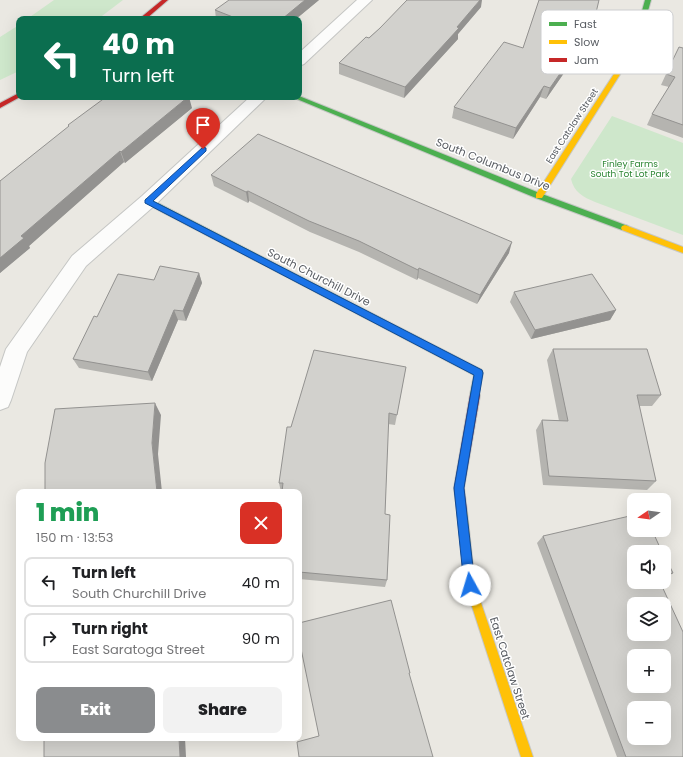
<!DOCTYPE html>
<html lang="en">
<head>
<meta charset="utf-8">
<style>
	:root { --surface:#fff; --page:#f2f2f2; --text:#202124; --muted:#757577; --line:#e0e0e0; --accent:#8a8c8e }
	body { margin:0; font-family:Poppins,sans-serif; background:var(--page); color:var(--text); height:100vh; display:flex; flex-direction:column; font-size:15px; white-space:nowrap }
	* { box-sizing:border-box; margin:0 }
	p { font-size:13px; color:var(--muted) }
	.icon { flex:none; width:22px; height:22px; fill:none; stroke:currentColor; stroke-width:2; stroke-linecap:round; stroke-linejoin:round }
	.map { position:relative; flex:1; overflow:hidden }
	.details { position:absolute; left:16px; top:489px; width:286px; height:252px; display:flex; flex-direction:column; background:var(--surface); border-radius:8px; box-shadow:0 4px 16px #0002 }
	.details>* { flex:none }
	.guide { position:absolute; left:16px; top:16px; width:286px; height:84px; border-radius:8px; box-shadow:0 4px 16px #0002; background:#0b6e4f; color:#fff; overflow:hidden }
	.needle { width:26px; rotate:257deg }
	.controls { position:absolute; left:627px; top:493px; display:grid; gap:8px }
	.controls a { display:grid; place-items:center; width:44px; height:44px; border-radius:8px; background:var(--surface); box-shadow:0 4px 16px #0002; font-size:20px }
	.pin { position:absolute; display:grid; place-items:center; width:34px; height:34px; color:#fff; margin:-41px -17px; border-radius:50% 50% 50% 0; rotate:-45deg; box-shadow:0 0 4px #0007 }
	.pin .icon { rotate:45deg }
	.me { position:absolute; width:44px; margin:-22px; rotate:354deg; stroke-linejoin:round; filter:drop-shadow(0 0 3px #0008) }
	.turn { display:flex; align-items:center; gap:14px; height:84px; padding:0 20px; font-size:18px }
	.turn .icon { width:52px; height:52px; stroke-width:2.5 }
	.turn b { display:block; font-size:28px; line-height:34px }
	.round { display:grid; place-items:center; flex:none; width:42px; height:42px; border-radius:8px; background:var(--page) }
	.headline { display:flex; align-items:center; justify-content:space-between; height:68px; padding:0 20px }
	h1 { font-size:24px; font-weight:800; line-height:30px; color:#1e9e55 }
	.cta { display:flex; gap:8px; margin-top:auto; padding:8px 20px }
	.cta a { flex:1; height:46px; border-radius:8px; background:var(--accent); color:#fff; font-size:16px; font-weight:800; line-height:46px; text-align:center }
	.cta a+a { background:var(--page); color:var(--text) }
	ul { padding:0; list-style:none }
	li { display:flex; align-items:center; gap:12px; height:50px; margin:0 8px 6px; padding:0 12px; border:2px solid var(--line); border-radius:8px }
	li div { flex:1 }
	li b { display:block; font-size:15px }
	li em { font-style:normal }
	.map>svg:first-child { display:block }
	.green { fill:#cee7cb }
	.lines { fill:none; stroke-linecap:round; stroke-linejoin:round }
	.street-casing { stroke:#c5c6c4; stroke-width:2 }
	.fast-casing { stroke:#c6c7c5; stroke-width:2 }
	.slow-casing { stroke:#c6c7c5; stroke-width:2 }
	.jam-casing { stroke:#c6c7c5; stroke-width:2 }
	.street { fill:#fcfcfb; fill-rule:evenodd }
	.fast { fill:#4caf50; fill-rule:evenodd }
	.slow { fill:#ffc107; fill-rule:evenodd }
	.jam { fill:#c62828; fill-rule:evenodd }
	.wall { fill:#b5b4b0 }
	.shaded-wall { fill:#939290 }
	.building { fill:#d2d1cd; stroke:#939290; fill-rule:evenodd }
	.route { fill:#1a73e8; stroke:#114b97 }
	.labels { text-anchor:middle; stroke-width:3; stroke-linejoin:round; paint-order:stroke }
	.far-street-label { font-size:9px; fill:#575b61; stroke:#fff }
	.far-park-label { font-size:9px; fill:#2c8533; stroke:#fff }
	.street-label { font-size:11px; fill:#575b61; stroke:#fff }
	.key { fill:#fff; stroke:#cdced0; stroke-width:1 }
	.key-label { font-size:11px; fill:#575b61 }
</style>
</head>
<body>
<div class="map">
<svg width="683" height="757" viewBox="0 0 683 757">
	<rect width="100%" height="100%" fill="#eae8e2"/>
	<path class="green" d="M54 0H123L98 19H27Z
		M19 25V71L0 80V37Z
		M612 116 683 143V235L595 202C583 197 574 192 571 179Z"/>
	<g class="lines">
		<defs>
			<path id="street" d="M357 0H372L304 64 299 66V53Z
				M250 97H267L154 206 86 266 27 352 11 400 8 407 0 410V367L6 349 72 256 142 196Z"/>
			<path id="fast" d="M645 0H651L643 29 631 57 626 58 625 57 637 29Z
				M299 96 542 194 628 226 629 228 628 230H622L536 198 292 97Z
				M148 198 482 370 483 373 478 398 475 399 472 398 470 395 474 375 145 203V199Z"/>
			<path id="slow" d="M628 55 631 57 542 198H536V194L625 57Z
				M625 225 683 247V253L622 230 621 228 622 226Z
				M462 506 466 508 467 511 475 585 533 757H521L465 585 457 511 458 508Z"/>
			<path id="jam" d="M162 0H168L146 19H139Z
				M19 93V97H20L0 108V103Z
				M475 391 478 392 480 395 464 488 467 511 466 514 462 516 458 514 457 511 454 488 470 395 472 392Z"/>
		</defs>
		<use href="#street" class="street-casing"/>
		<use href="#fast" class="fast-casing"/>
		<use href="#slow" class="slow-casing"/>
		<use href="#jam" class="jam-casing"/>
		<use href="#street" class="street"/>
		<use href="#fast" class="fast"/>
		<use href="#slow" class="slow"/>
		<use href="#jam" class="jam"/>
	</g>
	<path class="wall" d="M319 0 296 19H216L215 10Z
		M539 0 590 38 586 49 582 47 546 99 540 97 513 139 452 118 454 107 523 48Z
		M481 7 458 34V39L404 98 339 74V63L380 28Z
		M683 48V138L647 125 652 114 669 87 661 85 666 74Z
		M192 108 125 163 124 162 29 246 30 248 0 273V181L69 127 68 125Z
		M211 175 509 253 477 304 418 278 417 280 359 252 310 232 249 201 248 203 214 186Z
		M199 273 202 283 186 321 178 320 152 381 79 368 73 359 97 317Z
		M514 292 616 310 610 320 531 339 510 302Z
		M553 349 661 395 652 406H639L656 481 647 490 543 485 536 430 542 420 559 421 547 360Z
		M406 367 395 425 388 424 385 514 387 580 385 587 299 579V492H281L279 483 291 427Z
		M543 536 634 552 683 757H617L537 543Z"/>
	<path class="shaded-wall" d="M305 0H319L296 19H282Z
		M480 0H482L481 7 458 34V39L404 98 405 87Z
		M586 36 582 47 546 99 550 88Z
		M544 86 540 97 513 139 516 128Z
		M188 97H189L192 108 125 163 121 152Z
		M120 151 124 162 29 246 30 248 0 273V258L21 236Z
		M248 191 249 201 248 203 246 192Z
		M512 242 509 253 477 304 480 295Z
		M419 268 418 278 417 280 418 270Z
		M199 273 202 283 186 321 183 311Z
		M174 310 178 320 152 381 148 372Z
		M616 310 610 320 531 339 535 330Z
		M155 403 161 415 158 454 162 492H157L152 443Z
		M673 573 664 579V575Z
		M179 738H185L186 757H180Z"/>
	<path class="building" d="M229 0H305L282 19H238L215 10Z
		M407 0H480L457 27 459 28 405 87 339 63 366 37 369 38 380 28Z
		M539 0H599L590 38 586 36 550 88 544 86 516 128 454 107 504 42 523 48Z
		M679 47 683 48V125L652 114 675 77 666 74Z
		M106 97H188L121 152 120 151 21 236 24 238 0 258V181L69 126 68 125Z
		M258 134 512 242 480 295 419 268 418 270 359 241 309 221 248 191 246 192 211 175Z
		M160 266 199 273 183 311 174 310 148 372 73 359 94 316 97 317 118 274 154 280Z
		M592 274 616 310 535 330 514 292Z
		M553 349H647L661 395H637L656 481 549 476 542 420 568 421Z
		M314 350 406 367 397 415 389 413 385 514 390 515 387 580 299 572V492H282L283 483H279L287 427H291Z
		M155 403 152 443 157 492H45V463L55 409Z
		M634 515V530H652L662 552H634V582H660L683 632V757H626L543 536ZM634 604H664V634H634ZM634 656H664V686H634ZM634 708H664V738H634Z
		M664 555 673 573 664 575Z
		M391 600 410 673H409L433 757H299L297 742 319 736 299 639V623Z
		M44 738H179L180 757H44Z"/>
	<path class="route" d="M203 147 206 148V151L153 201 482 370 483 373 464 488 475 585 474 589 470 590 466 589 464 585 454 488 474 375 145 203V200Z"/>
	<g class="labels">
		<g class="far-street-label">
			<text transform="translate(572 126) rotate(-57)" y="3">East Catclaw Street</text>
		</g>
		<g class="far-park-label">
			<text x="630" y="167">Finley Farms<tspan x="630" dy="10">South Tot Lot Park</tspan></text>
		</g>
		<g class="street-label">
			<text transform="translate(493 164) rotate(22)" y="4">South Columbus Drive</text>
			<text transform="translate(319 277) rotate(27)" y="4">South Churchill Drive</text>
			<text transform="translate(510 668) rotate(72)" y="4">East Catclaw Street</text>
		</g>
	</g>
	<rect x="541" y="10" width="132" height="64" rx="6" class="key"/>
	<rect x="549" y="22" width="18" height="4" fill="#4caf50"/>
	<rect x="549" y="40" width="18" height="4" fill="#ffc107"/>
	<rect x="549" y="58" width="18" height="4" fill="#c62828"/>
	<g class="key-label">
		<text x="574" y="28">Fast</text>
		<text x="574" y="46">Slow</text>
		<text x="574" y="64">Jam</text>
	</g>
</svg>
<div class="controls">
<a><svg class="needle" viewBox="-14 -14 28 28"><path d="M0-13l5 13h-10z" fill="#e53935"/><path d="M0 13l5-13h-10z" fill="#757577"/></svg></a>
<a><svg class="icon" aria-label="sound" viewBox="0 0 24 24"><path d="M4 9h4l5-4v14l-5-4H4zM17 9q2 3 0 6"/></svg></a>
<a><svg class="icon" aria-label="layers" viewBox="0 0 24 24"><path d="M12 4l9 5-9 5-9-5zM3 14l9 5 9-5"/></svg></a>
<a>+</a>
<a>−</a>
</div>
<div class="pin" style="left:203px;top:149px;background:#d93025"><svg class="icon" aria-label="arrive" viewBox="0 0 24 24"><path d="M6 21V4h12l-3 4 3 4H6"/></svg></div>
<svg class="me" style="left:470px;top:585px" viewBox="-20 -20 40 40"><circle r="19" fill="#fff"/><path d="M0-13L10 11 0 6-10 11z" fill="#1a73e8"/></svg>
<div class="guide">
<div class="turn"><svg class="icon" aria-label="left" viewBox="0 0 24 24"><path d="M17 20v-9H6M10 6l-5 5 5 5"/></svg><div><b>40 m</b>Turn left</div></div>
</div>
<section class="details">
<div class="headline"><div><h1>1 min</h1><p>150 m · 13:53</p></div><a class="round" style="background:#d93025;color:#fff"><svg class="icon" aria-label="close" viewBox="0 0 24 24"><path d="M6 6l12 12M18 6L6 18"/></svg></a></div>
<ul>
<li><svg class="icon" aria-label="left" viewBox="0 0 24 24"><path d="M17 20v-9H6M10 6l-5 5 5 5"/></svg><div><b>Turn left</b><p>South Churchill Drive</p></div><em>40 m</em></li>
<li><svg class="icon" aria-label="right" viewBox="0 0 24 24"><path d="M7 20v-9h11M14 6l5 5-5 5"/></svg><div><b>Turn right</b><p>East Saratoga Street</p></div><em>90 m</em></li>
</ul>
<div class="cta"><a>Exit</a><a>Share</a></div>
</section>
</div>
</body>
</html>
